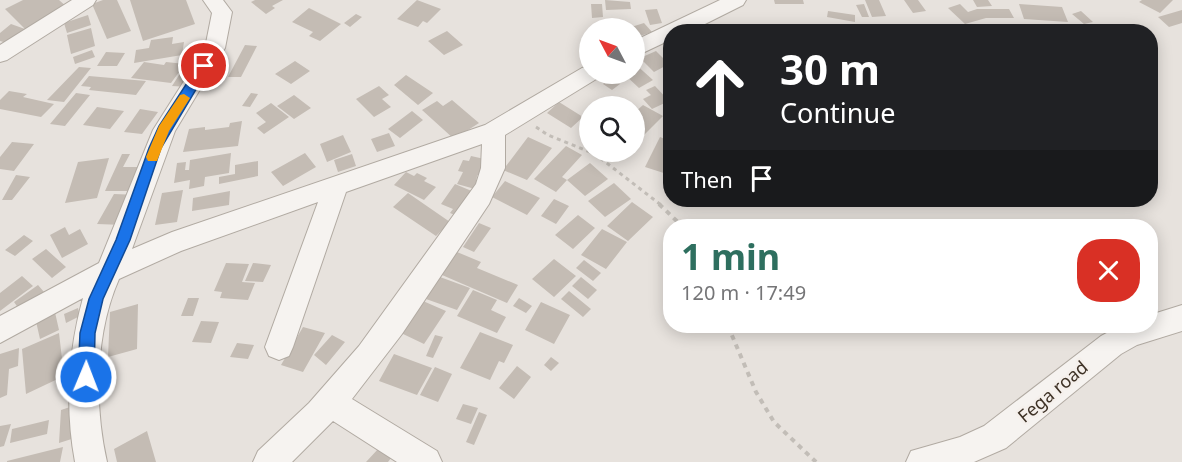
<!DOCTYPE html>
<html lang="en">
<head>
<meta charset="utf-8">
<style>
	:root { --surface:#fff; --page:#f2f2f2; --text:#202124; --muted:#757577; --accent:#2e6f5f }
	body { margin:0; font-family:"Noto Sans",sans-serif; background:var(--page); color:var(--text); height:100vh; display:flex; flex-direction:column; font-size:22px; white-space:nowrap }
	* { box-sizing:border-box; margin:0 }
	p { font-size:20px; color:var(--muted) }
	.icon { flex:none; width:33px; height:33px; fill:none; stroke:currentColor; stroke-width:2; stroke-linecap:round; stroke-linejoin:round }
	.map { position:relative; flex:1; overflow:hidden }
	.details { position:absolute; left:663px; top:219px; width:495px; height:114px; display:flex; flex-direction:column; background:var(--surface); border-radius:24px; box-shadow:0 3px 15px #0003 }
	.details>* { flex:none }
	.hud { position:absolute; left:663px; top:24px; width:495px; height:183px; border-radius:24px; box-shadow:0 3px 15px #0003; background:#202124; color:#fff; overflow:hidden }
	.needle { width:39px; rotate:311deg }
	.tools { position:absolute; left:579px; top:18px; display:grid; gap:12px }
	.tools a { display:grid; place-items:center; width:66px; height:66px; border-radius:50%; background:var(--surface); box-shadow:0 3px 15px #0003; font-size:30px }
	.pin { position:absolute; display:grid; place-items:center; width:51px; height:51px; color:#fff; margin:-26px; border:3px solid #fff; border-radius:50%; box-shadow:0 2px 6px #0007 }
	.me { position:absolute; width:66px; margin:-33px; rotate:1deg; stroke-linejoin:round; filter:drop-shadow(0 0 4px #0008) }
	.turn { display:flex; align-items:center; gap:21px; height:126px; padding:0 18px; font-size:27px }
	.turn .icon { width:78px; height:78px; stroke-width:2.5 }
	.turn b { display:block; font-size:42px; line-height:51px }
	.then { display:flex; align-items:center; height:57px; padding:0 18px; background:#0003; gap:12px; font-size:22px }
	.round { display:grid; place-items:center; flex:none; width:63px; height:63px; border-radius:24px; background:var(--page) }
	.summary { display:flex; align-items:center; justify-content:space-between; height:102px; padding:0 18px }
	h1 { font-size:36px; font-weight:700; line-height:45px; color:var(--accent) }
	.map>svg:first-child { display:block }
	.building { fill:#c4bcb4 }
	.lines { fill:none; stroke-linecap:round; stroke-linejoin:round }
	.minor-casing { stroke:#b1aaa2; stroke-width:2 }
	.path-far1 { stroke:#c2bdb7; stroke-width:3; stroke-dasharray:4 4; stroke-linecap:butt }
	.path { stroke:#c2bdb7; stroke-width:4; stroke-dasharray:5 5; stroke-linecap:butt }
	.minor { fill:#f6f3f0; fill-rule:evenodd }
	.route { fill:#1a73e8; stroke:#114b97; stroke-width:1.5 }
	.slow { fill:#f59e0b }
	.labels { text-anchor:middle; stroke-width:5; stroke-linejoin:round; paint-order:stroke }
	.street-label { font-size:18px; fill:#3e3226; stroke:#f5f0ec }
</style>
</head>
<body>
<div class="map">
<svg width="1182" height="462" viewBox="0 0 1182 462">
	<rect width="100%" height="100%" fill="#e7e2dd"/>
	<path class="building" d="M23 0H59L68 8 7 43 0 41V33L11 24 25 29 5 9Z
		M103 0H117L131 31 107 39 92 4Z
		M130 0H186L195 24 143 41Z
		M255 0H283L272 6 275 8 266 14 251 2Z
		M417 0 441 9 427 23 423 21 418 27 397 19Z
		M605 0 630 2 631 9 606 10Z
		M774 0H803L804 4H775Z
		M865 0H879L886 16 872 17Z
		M904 0H918L926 11 913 13Z
		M973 0H988L992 6 977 7Z
		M1142 0H1173L1160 13 1139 2Z
		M591 4H602L603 17 592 18Z
		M864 4 869 17H862L856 5Z
		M960 4 968 12 977 9H1009L1014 18H986L965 24 948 8Z
		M1019 4 1062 7 1068 22 1024 19Z
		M309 8 341 24 320 41 309 36 313 32 292 22Z
		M657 9 662 23 650 25 645 10Z
		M1182 10V23L1169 27 1158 17Z
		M828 11 855 15V22L827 17Z
		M1081 11 1093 22 1084 24 1072 14Z
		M356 14 362 17 350 27 344 23Z
		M88 15 91 25 67 33 64 23Z
		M644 23 652 32 634 38V28H628Z
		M705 24 718 32H687Z
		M91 28 95 46 71 54 67 35Z
		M447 31 463 45 444 55 428 41Z
		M173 37 172 44 184 42 182 55 134 63 136 50 149 48 151 40Z
		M245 45 257 46 241 77H228Z
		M92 50 95 57 75 64 73 57Z
		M656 51 669 64 654 72 640 58Z
		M106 52 125 53 117 66H97Z
		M295 61 310 71 291 84 275 74Z
		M144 62 164 65 166 62 185 64 171 83 131 78Z
		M634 63 653 80 639 88 624 74H634Z
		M79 67 91 68 64 102 47 100Z
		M181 72 196 73 188 87 172 86Z
		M406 75 433 93 418 105 394 85Z
		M89 76 146 81 136 95 89 90 91 87 81 86Z
		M610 77 620 84 612 90 603 84Z
		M379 86 389 95 382 99 391 107 374 117 356 99Z
		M655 86 669 101 652 109 643 99 651 95 646 90Z
		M9 91 27 94 23 97 54 104 41 117 0 109V100Z
		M76 93 90 95 65 126 50 124Z
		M251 93 258 94 250 107 242 106Z
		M294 95 311 108 294 119 277 106Z
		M452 100 479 123 454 139 422 110 437 101 443 106Z
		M559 102 583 117 571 128 547 113Z
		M271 103 289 117 264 134 257 128 266 122 256 113Z
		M643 105 663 116 643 136 634 131V113Z
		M97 107 124 111 110 129 83 125Z
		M140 109 158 112 142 134 124 132Z
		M412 111 423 120 400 138 388 129Z
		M242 121 238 146 183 152 189 129 205 127V130L229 127 230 123Z
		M389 133 395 146 377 152 371 139Z
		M343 135 351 152 327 162 320 144Z
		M528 137 552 148 527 180 503 170Z
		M660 137 670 141V175L645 167Z
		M12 142 34 144 14 171 0 169V157Z
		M566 146 582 155 562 177 567 180 590 163 608 179 585 196 567 180 556 192 534 179Z
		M231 153 229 173 205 177 204 186 189 189 190 180 174 183 177 163 186 162 185 170H189L190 160Z
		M305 153 316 167 283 186 271 172Z
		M122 154H130L123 167H140L128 191H105Z
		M352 154 356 166 338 172 334 160Z
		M471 156 489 160 477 176 475 189 457 184 463 172 458 171 463 160 469 161Z
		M109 158 97 198 65 203 78 162Z
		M258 161V176L219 184V177L235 174V165Z
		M406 172 414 176 417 173 427 178 424 181 436 187 424 200 394 185Z
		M16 175 30 177 12 200H2Z
		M505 181 540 198 527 215 492 197Z
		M614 183 631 199 605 217 588 201Z
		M455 184 474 192 457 216 450 213 453 209 441 204Z
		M183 190 177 222 155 225 162 193Z
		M230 191 229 205 192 211 193 198Z
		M408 193 450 222 436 236 393 207Z
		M114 194 139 195 124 225 97 224Z
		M554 199 569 206 556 224 541 216Z
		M632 202 653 217 628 241 607 226Z
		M578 215 595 228 573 249 555 235Z
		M479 223 491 228 474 252 463 247Z
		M65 227 69 235 80 229 88 244 62 258 50 235Z
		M602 229 627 242 606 269 581 255Z
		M24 235 33 241 15 256 5 250Z
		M46 249 66 267 52 278 32 259Z
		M457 252 481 262 477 268 518 285 507 303 442 275Z
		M554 259 576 276 554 297 532 279Z
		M584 260 601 273 593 281 576 268Z
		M226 263 249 264 242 282 255 283 248 300 220 298 222 292 214 291Z
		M253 263 271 265 263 282 245 281Z
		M22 276 33 286 0 311V293Z
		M440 277 470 288 457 310 426 299Z
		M581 277 597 290 588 299 572 286Z
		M38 285 44 292 19 309 14 302Z
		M473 290 497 300 491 310 506 317 497 333 457 316Z
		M569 291 591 309 583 317 561 299Z
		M188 298H199L193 316H181Z
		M519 298 532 306 526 313 513 306Z
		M423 301 446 311 424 344 401 333Z
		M541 302 570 315 554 344 525 330Z
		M138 304 137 349 108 357 110 312Z
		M54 308 59 330 40 339 35 317Z
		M78 308 80 316 66 323 64 314Z
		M201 321 219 322 211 343 192 342Z
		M303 327 325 333 303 372 281 365Z
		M480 332 513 345 504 363 499 361 490 380 460 368Z
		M59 333 64 376 26 394 22 349Z
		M332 335 345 342 326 365 314 355Z
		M435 335 443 337 433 358 426 356Z
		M237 343 254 345 248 359 230 357Z
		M19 348 18 366 9 369 7 395 0 398V354Z
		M394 354 432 368 417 395 379 381Z
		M551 357 559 363 551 371 544 365Z
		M517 366 531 377 514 399 499 388Z
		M435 367 452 374 438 402 420 395Z
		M82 403 81 436 59 443 61 410Z
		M463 404 478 408 471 424 456 419Z
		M479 412 487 415 474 445 466 442Z
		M49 420 47 434 10 443 12 429Z
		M11 424 4 446 0 447V426Z
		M147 431 156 462H117L114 449Z
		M63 447 60 462H7V461Z
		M379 448 391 458 388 462H366Z"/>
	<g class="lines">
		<defs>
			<path id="minor" d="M72 0H96L93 5 7 60 0 62V45Z
				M203 0H223L232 12 225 48 175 131 132 249 172 232 485 125 582 68 590 66V74H600L598 78 505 135V168L489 204 402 334 352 399 437 451 442 462H397L333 421 292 462H253L258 451 309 403 359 346 476 184 481 168 482 144 346 192 293 347 289 356 279 360 269 356 265 347 318 202 181 251 119 279C95 333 94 405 107 462H75C65 409 68 351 83 298L0 343V316L99 263 153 130 205 48 212 13Z
				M720 0H746L743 5 689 32H670V40L634 57V41Z
				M1182 305V331L1137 345 1121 354 1006 448 974 462H906L911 451 960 437 984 426 1101 336 1120 326H1150V315Z"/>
		</defs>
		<use href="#minor" class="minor-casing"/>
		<path class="path-far1" d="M536 127 548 135 595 154 661 205"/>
		<path class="path" d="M659 204 682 226
			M728 326 756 392 774 422 816 462"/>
		<use href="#minor" class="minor"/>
	</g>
	<path class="route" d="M204 62 210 66 161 148 130 240 103 299 95 333 94 377 92 382 86 385 81 382 78 377 80 333 89 299 116 240 149 148 159 126 200 63Z"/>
	<path class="slow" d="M184 94 190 98 169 131 157 161H148L146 157 159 126 180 95Z"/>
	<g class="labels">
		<g class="street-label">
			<text transform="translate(1053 392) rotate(-40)" y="6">Fega road</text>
		</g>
	</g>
</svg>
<div class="tools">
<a><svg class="needle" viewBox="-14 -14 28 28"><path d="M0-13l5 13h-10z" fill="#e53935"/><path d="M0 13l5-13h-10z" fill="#757577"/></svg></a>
<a><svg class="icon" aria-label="search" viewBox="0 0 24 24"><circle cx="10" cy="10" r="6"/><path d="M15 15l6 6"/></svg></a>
</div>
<div class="pin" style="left:204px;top:66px;background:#d93025"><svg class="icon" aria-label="arrive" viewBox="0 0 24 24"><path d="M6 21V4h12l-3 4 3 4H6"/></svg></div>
<svg class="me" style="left:86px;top:377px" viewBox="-20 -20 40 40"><circle r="17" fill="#1a73e8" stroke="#fff" stroke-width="3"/><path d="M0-11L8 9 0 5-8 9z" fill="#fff"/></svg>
<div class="hud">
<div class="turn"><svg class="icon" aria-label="ahead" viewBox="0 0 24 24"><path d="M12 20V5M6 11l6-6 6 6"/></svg><div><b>30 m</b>Continue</div></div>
<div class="then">Then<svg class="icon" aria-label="arrive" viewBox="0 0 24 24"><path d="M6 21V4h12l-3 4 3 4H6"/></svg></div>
</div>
<section class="details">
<div class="summary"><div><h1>1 min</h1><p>120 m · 17:49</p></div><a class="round" style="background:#d93025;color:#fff"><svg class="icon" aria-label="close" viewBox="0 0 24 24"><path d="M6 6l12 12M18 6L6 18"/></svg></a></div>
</section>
</div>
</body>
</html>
